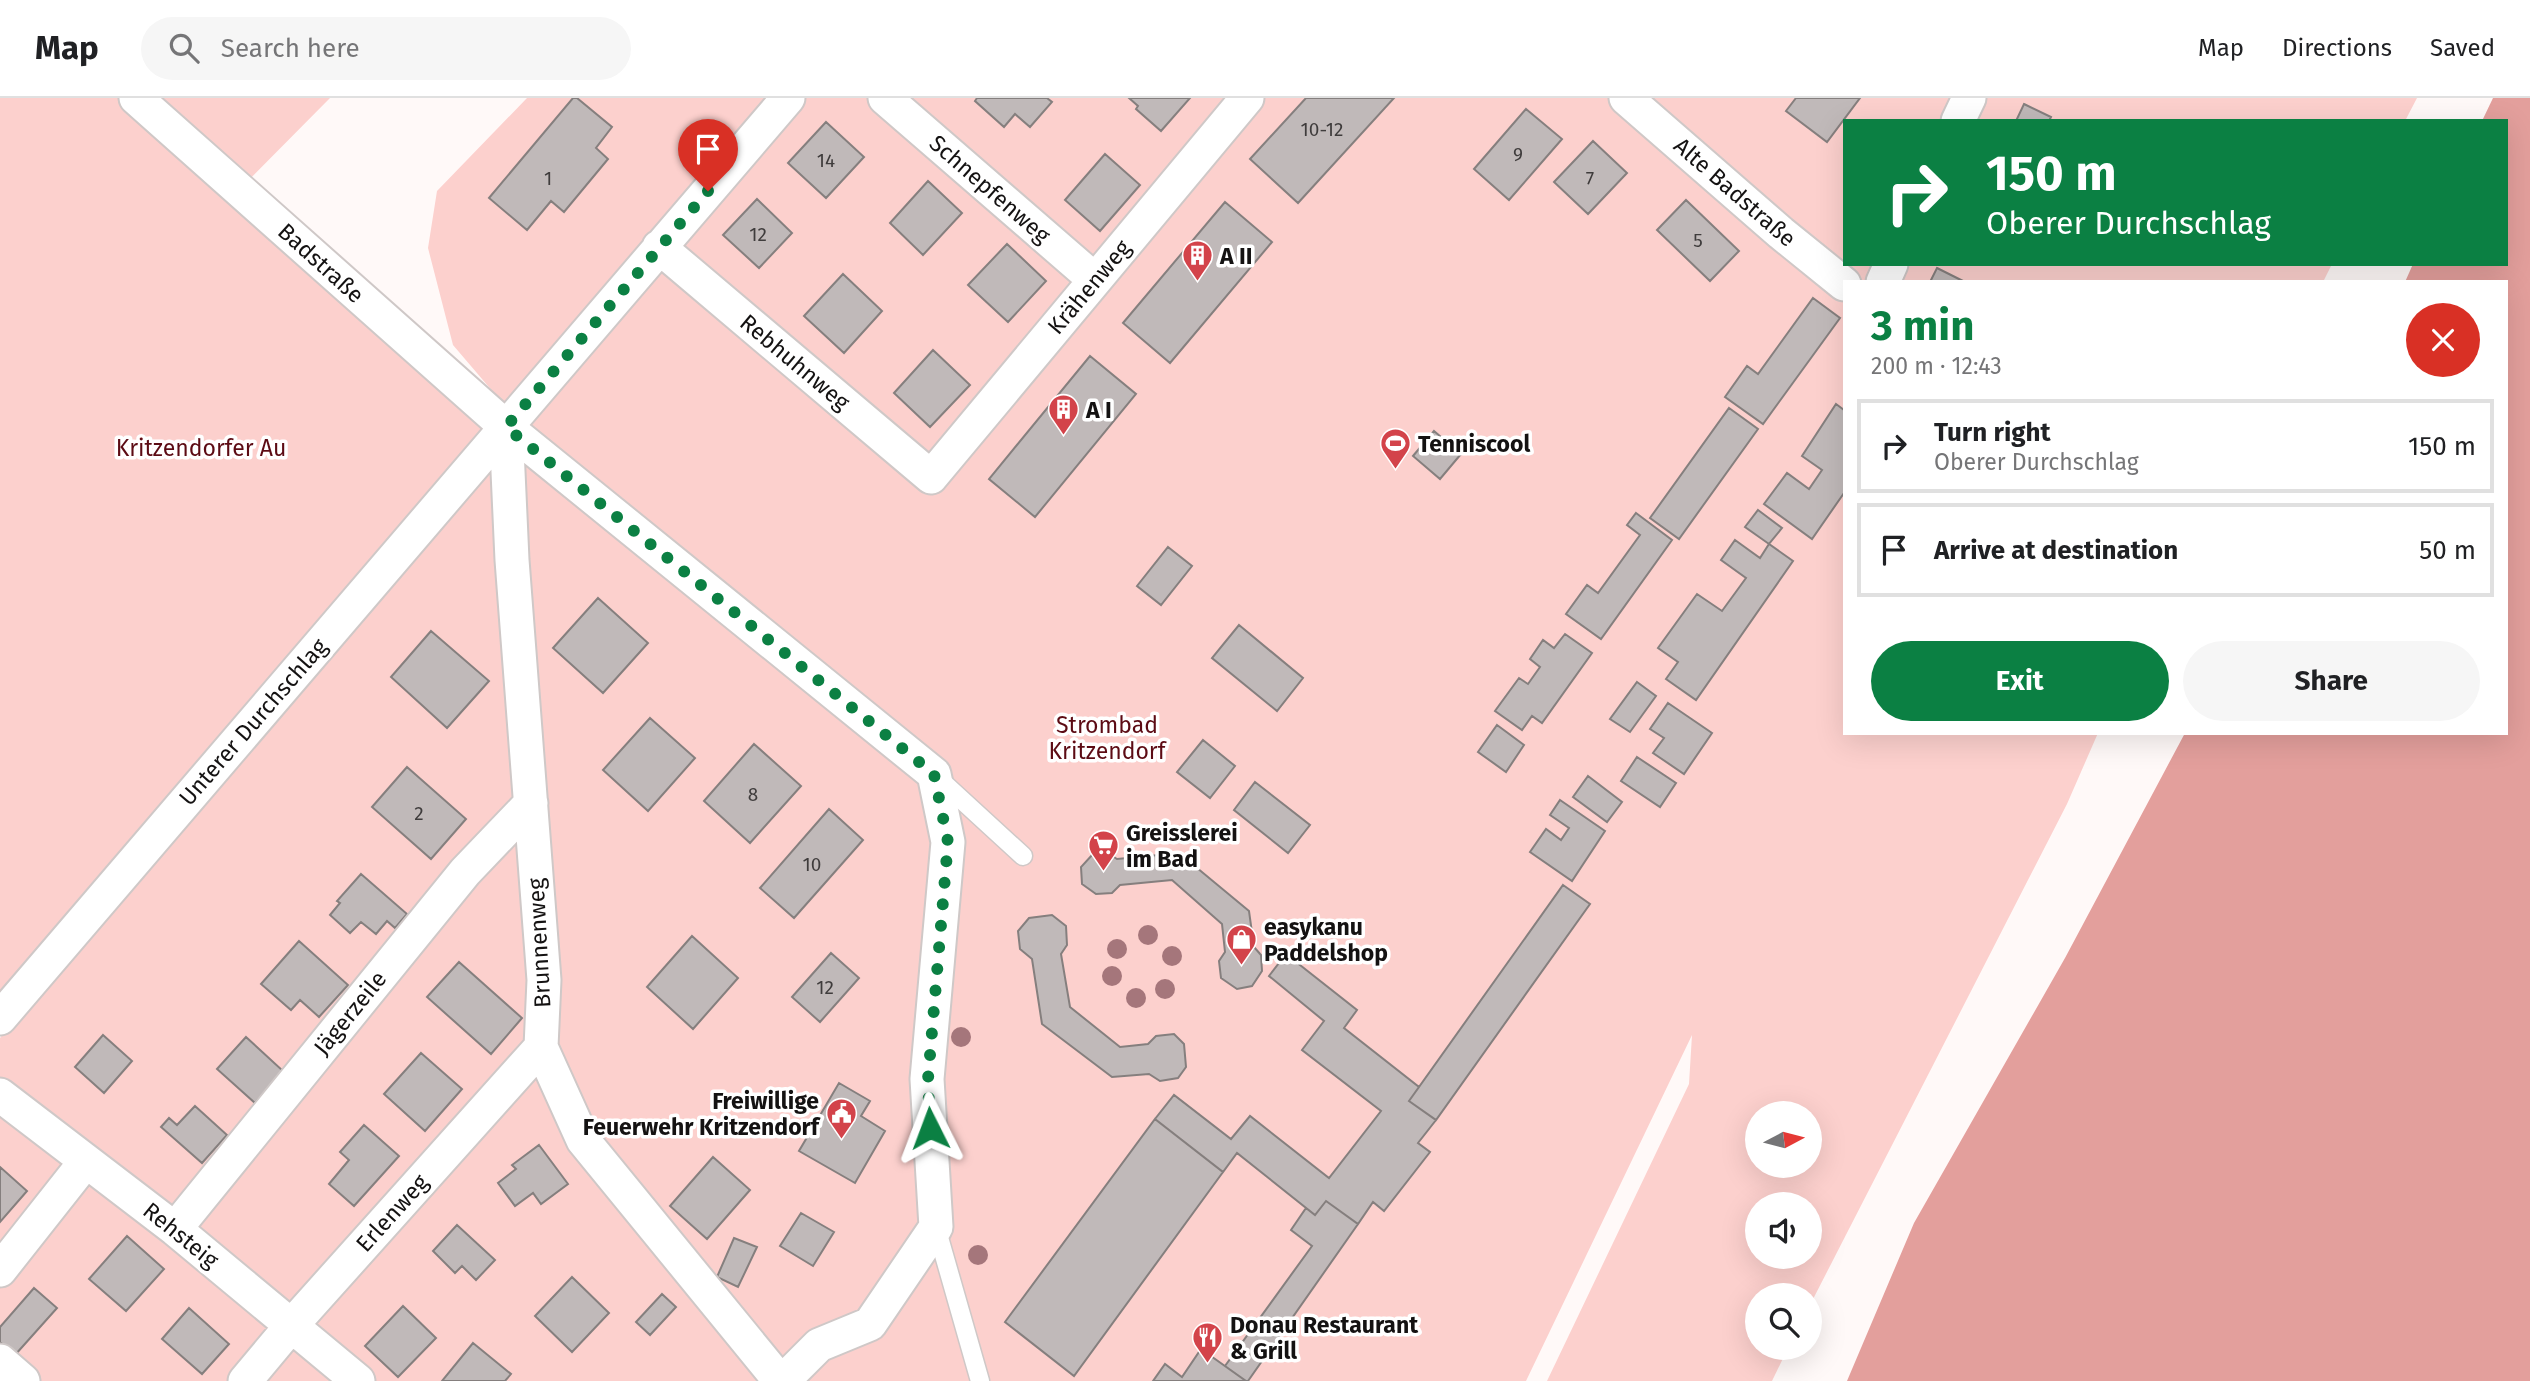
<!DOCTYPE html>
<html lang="en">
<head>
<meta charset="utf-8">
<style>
	:root { --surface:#fff; --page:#f6f6f6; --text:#202124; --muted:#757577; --line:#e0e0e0; --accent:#0b8043 }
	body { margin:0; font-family:"Fira Sans",sans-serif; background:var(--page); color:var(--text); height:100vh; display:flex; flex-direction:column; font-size:26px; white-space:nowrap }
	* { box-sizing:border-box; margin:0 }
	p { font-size:23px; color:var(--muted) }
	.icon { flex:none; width:38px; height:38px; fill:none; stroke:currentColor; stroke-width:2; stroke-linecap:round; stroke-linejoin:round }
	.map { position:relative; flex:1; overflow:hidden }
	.details { position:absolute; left:1843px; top:182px; width:665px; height:455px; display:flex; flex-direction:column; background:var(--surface); border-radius:0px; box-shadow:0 7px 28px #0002 }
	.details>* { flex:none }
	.guide { position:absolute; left:1843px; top:21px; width:665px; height:147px; border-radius:0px; box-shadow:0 7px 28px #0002; background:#0b8043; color:#fff; overflow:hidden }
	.needle { width:46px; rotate:83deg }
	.fabs { position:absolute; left:1745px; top:1003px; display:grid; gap:14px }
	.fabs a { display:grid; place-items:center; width:77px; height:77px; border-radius:50%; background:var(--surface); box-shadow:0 7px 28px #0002; font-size:35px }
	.pin { position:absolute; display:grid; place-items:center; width:60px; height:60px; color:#fff; margin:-72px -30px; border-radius:50% 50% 50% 0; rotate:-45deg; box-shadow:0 0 7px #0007 }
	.pin .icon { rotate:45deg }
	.me { position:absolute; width:77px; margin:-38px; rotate:357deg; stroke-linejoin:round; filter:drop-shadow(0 0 5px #0008) }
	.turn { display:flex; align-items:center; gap:24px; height:147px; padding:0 28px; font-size:32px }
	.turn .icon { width:91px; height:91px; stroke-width:2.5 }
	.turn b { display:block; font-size:49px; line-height:60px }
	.round { display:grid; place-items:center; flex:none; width:74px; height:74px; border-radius:37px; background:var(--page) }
	.head { display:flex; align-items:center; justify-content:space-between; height:119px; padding:0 28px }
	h1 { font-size:42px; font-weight:700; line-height:52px; color:var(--accent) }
	.action { display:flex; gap:14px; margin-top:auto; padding:14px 28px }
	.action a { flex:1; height:80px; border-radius:42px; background:var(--accent); color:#fff; font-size:28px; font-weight:700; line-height:80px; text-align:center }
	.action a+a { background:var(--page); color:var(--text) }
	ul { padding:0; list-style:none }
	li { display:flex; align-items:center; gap:21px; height:94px; margin:0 14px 10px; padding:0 14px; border:4px solid var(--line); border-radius:0px }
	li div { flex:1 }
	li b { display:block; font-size:26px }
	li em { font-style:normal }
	header { display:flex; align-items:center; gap:42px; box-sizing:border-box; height:98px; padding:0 35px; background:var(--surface); border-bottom:2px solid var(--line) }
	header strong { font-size:33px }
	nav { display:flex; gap:38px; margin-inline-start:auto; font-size:24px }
	.search { width:490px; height:63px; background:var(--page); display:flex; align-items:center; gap:18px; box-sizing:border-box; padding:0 24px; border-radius:38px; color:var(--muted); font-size:26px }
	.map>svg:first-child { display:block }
	.green { fill:#fcd0cd; fill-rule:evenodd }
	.water { fill:#e39f9c }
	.building { fill:#c0b9b9; stroke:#857f7e; stroke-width:2 }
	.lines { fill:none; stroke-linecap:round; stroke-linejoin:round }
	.lane-casing { stroke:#cfc8c7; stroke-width:21 }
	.street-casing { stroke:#cfc8c7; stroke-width:37 }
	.lane { stroke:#fff; stroke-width:18 }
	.street { stroke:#fff; stroke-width:33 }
	.tree { fill:#a5767b }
	.route { stroke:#0b8043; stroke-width:12; stroke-dasharray:0 21.6 }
	.labels { text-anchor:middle; stroke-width:7; stroke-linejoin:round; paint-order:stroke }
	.number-label { font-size:19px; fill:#3f3c3c }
	.street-label { font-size:23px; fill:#141212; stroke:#fff }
	.poi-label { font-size:23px; font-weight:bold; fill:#141212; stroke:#fff; text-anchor:start }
	.park-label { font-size:23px; fill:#5c0b14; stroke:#fff }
</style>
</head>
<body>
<header>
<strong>Map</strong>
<div class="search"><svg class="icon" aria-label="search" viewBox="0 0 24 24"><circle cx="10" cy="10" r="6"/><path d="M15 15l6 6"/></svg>Search here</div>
<nav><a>Map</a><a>Directions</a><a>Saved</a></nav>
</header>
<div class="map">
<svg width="2530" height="1283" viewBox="0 0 2530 1283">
	<rect width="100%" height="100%" fill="#fff9f8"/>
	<path class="green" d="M0 0H330L227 104 483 330 0 900Z
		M527 0H2417L2405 23H1844V166H2332L2323 184H1844V635H2098L2067 706 1810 1207V1197H1757V1250H1788L1772 1283H1547L1689 986 1692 937 1526 1283H0V940L523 329 453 247 428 150 437 93ZM1757 1015H1810V1068H1757ZM1757 1106H1810V1158H1757Z"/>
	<path class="water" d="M2493 0H2530V1283H1847L1914 1125 2065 860 2185 635H2506V184H2405L2413 166H2506V23H2482Z"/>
	<path class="building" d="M573 0H577L612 29 596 50 608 61 564 114 551 103 527 132 489 100Z
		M977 0H1047L1052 4 1030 29 1015 16 1004 29 975 3Z
		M1129 0H1190L1161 33 1136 11 1138 8Z
		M1306 0H1394L1298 105 1250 61Z
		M1796 0H1860L1827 44 1786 13Z
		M2024 6 2051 19 2049 23H2016Z
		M1526 11 1562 41 1509 102 1474 71Z
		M826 24 864 59 826 100 788 65Z
		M1593 43 1627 75 1588 116 1554 84Z
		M1105 56 1140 87 1100 133 1065 102Z
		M928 83 962 115 923 157 890 125Z
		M757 101 792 135 759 170 723 137Z
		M1686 102 1739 153 1710 183 1657 132Z
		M1225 104 1272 144 1170 265 1123 225Z
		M1007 146 1046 183 1008 224 968 187Z
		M1937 170 1965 184H1930Z
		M843 176 882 213 844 255 804 218Z
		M1813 200 1840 220 1763 326 1725 299 1747 268 1758 276Z
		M933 252 970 287 930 329 894 295Z
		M1090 258 1136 296 1035 419 989 381Z
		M1836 306 1844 312V395L1812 441 1764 406 1787 375 1809 391 1822 372 1802 358Z
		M1729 310 1758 331 1679 441 1650 420Z
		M1434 333 1461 356 1440 381 1413 358Z
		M1758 412 1782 430 1769 446 1745 429Z
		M1636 415 1672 442 1601 541 1566 516 1587 487 1598 495 1640 437 1627 427Z
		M1735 442 1760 460 1769 446 1793 463 1696 602 1666 581 1678 564 1658 550 1697 496 1722 513 1746 480 1721 462Z
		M1168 449 1192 468 1161 507 1137 488Z
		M598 500 648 545 603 595 553 550Z
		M1239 527 1303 580 1277 613 1212 560Z
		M431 533 489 583 447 630 391 579Z
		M1565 536 1592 555 1542 625 1532 618 1522 632 1495 613 1519 580 1528 586 1540 569 1530 561 1543 542 1554 550Z
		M1637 584 1656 598 1630 634 1610 621Z
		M1668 605 1712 635 1684 676 1653 655 1664 640 1650 631Z
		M650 620 695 660 648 713 603 672Z
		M1497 627 1524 647 1506 674 1478 654Z
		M1203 642 1235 668 1210 700 1177 674Z
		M754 646 801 688 750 745 704 703Z
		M1637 659 1676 685 1660 709 1621 683Z
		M407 669 466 721 431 761 372 709Z
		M1588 678 1622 704 1607 724 1573 699Z
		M1255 684 1310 727 1288 755 1234 712Z
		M1560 702 1605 733 1572 783 1530 754 1546 731 1561 742 1569 730 1550 717Z
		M829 711 863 742 794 820 760 790Z
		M1106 754 1117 761 1179 755 1249 813 1254 849 1261 857 1262 873 1252 888 1237 891 1221 880 1219 863 1225 854 1222 826 1172 782 1120 787 1112 795 1096 796 1082 786 1081 769 1093 756Z
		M361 776 407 816 395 830 387 823 376 836 361 824 350 835 330 817 340 805 337 803Z
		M1563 787 1590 806 1436 1022 1409 1003Z
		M1052 817 1066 828 1067 847 1061 856 1070 909 1120 949 1148 946 1156 938 1174 936 1184 946 1186 969 1178 980 1160 983 1149 976 1112 979 1042 926 1032 861 1020 851 1018 833 1029 820Z
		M692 838 738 880 693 931 647 889Z
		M299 843 348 887 319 919 300 902 291 912 261 886Z
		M831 855 859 880 820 924 792 899Z
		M1286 856 1357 912 1344 930 1419 989 1409 1003 1436 1022 1418 1045 1430 1054 1384 1113 1373 1104 1358 1126 1326 1103 1315 1117 1237 1055 1223 1074 1155 1021 1174 997 1231 1041 1250 1018 1329 1080 1381 1013 1302 952 1324 923 1269 878Z
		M459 864 522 920 491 956 427 899Z
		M103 937 132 963 104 995 75 969Z
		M246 939 283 973 255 1005 217 971Z
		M421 955 462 991 425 1033 384 996Z
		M839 985 870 1003 861 1018 885 1033 855 1085 799 1053Z
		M195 1008 227 1037 202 1065 161 1029 169 1020 177 1027Z
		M1155 1021 1223 1074 1074 1278 1005 1224Z
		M364 1027 399 1058 354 1108 329 1086 349 1062 340 1054Z
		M539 1047 568 1086 541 1106 533 1095 515 1108 498 1085 516 1071 512 1067Z
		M713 1059 750 1092 707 1141 670 1108Z
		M0 1069 27 1093 0 1124Z
		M1326 1103 1358 1126 1248 1283H1246L1225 1268 1312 1148 1291 1132 1306 1110 1315 1117Z
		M801 1115 834 1134 813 1168 780 1148Z
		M457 1127 495 1162 476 1182 462 1168 455 1175 433 1153Z
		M127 1138 164 1171 126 1213 89 1181Z
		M734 1140 757 1149 738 1189 717 1179Z
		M572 1179 609 1215 572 1254 535 1218Z
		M34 1190 57 1210 15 1257 0 1244V1229Z
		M662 1196 676 1209 650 1237 636 1224Z
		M403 1208 436 1240 398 1279 365 1248Z
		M189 1210 229 1246 202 1276 162 1241Z
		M473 1245 511 1276 505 1283H442Z
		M1201 1251 1246 1283H1153L1165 1266 1182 1279Z"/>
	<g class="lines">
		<defs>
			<path id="lane" d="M939 681 1023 758
				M936 1129 980 1283"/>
			<path id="street" d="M136 0 506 329 934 676 948 744 927 981 936 1129 870 1226 819 1247 783 1283
				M885 0 1095 182
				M1626 0 1781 135 1844 186
				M1958 23 1969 0
				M659 149 931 379 1247 0
				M1883 184 1891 166
				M506 329 512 462 544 882 541 949 583 1042 780 1283
				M0 920 788 0
				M0 997 175 1131 358 1283
				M175 1131 465 774 531 705
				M0 1172 86 1063
				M0 1263 23 1283
				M245 1283 291 1228 541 949"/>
		</defs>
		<use href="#lane" class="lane-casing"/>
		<use href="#street" class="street-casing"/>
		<use href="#lane" class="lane"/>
		<use href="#street" class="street"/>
	</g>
	<g class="tree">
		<circle cx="1148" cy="837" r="10"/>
		<circle cx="1117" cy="851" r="10"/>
		<circle cx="1172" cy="858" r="10"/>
		<circle cx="1112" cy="878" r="10"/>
		<circle cx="1165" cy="891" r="10"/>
		<circle cx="1136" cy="900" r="10"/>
		<circle cx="961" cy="939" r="10"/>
		<circle cx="978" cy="1157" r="10"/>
	</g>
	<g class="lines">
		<path class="route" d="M708 93 506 329 934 676 948 744 928 981 930 1030"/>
	</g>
	<defs>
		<symbol id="building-pin" viewBox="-11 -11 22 30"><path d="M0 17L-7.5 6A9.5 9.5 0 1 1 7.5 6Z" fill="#d3434a" stroke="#fff"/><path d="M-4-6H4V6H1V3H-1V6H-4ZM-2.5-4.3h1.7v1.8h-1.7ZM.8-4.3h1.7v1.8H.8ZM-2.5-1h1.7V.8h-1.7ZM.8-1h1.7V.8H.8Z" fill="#fff"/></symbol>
		<symbol id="stadium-pin" viewBox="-11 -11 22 30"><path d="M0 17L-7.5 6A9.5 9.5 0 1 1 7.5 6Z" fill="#d3434a" stroke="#fff"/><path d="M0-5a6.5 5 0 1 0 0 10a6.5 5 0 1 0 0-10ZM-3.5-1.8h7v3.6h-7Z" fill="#fff"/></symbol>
		<symbol id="supermarket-pin" viewBox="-11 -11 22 30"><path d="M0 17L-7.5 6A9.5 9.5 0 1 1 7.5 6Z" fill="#d3434a" stroke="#fff"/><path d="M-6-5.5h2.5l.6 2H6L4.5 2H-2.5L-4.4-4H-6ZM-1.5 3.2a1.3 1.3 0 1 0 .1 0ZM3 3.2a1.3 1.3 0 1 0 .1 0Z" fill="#fff"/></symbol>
		<symbol id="shop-pin" viewBox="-11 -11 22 30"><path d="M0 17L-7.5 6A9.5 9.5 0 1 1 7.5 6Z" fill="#d3434a" stroke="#fff"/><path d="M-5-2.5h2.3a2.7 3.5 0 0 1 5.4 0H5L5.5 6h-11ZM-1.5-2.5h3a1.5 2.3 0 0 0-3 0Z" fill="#fff"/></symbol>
		<symbol id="civic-pin" viewBox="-11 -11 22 30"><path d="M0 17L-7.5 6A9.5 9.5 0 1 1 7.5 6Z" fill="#d3434a" stroke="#fff"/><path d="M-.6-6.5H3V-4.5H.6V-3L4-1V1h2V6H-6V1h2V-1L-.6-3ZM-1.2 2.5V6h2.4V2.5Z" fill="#fff"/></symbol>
		<symbol id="restaurant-pin" viewBox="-11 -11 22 30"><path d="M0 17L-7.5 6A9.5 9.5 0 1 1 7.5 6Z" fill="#d3434a" stroke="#fff"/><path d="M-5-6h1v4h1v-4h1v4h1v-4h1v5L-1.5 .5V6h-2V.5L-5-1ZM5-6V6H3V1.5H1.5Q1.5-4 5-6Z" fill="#fff"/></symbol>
	</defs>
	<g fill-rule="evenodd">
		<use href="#building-pin" x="1180" y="140" width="35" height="47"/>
		<use href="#building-pin" x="1046" y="294" width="35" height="47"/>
		<use href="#stadium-pin" x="1378" y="328" width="35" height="47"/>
		<use href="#supermarket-pin" x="1086" y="730" width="35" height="47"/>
		<use href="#shop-pin" x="1224" y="824" width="35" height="47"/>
		<use href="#civic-pin" x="824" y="998" width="35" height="47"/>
		<use href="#restaurant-pin" x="1190" y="1222" width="35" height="47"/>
	</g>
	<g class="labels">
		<g class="number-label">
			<text x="1322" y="38">10-12</text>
			<text x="1518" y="63">9</text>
			<text x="826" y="69">14</text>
			<text x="548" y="87">1</text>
			<text x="1590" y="87">7</text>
			<text x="758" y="143">12</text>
			<text x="1698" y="149">5</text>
			<text x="753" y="703">8</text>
			<text x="419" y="722">2</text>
			<text x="812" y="773">10</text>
			<text x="825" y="896">12</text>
		</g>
		<g class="street-label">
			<text transform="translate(990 91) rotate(41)" y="8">Schnepfenweg</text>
			<text transform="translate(1735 94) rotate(41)" y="8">Alte Badstraße</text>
			<text transform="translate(321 165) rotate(42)" y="8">Badstraße</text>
			<text transform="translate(1089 189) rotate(-50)" y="8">Krähenweg</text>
			<text transform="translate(795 264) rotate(40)" y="8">Rebhuhnweg</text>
			<text transform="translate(253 624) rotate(-49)" y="8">Unterer Durchschlag</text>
			<text transform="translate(539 845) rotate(-93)" y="8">Brunnenweg</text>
			<text transform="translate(350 915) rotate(-51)" y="8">Jägerzeile</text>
			<text transform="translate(392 1115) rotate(-48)" y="8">Erlenweg</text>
			<text transform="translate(181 1137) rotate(39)" y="8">Rehsteig</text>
		</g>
		<g class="poi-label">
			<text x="1220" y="166">A II</text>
			<text x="1086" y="320">A I</text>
			<text x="1418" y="354">Tenniscool</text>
			<text x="1126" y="743">Greisslerei<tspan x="1126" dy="26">im Bad</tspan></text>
			<text x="1264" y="837">easykanu<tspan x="1264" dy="26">Paddelshop</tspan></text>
			<text x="819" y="1011" text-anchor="end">Freiwillige<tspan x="819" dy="26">Feuerwehr Kritzendorf</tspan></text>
			<text x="1230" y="1235">Donau Restaurant<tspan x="1230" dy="26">&amp; Grill</tspan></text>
		</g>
		<g class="park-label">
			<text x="201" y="358">Kritzendorfer Au</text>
			<text x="1107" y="635">Strombad<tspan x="1107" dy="26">Kritzendorf</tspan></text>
		</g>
	</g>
</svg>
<div class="fabs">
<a><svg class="needle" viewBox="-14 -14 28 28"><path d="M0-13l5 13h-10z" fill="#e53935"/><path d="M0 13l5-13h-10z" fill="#757577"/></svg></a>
<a><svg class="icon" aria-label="sound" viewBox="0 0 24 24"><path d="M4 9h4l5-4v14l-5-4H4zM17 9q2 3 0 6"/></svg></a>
<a><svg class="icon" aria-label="search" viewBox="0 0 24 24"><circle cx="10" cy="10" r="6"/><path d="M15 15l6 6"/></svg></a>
</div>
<div class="pin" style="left:708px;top:93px;background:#d93025"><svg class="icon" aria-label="arrive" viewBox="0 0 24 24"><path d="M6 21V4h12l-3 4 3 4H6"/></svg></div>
<svg class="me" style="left:930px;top:1030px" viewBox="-20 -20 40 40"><path d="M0-17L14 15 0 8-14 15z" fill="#0b8043" stroke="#fff" stroke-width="4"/></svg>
<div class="guide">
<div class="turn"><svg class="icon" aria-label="right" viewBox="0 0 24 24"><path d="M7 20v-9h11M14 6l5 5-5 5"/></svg><div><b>150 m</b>Oberer Durchschlag</div></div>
</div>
<section class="details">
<div class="head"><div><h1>3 min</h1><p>200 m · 12:43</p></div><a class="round" style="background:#d93025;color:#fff"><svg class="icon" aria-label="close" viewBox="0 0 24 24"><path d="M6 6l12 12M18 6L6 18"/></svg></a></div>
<ul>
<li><svg class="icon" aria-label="right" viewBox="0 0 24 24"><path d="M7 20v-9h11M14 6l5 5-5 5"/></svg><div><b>Turn right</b><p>Oberer Durchschlag</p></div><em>150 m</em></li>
<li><svg class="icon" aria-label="arrive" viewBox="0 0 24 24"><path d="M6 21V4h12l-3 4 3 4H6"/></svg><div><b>Arrive at destination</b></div><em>50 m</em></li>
</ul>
<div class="action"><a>Exit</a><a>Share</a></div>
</section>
</div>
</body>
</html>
